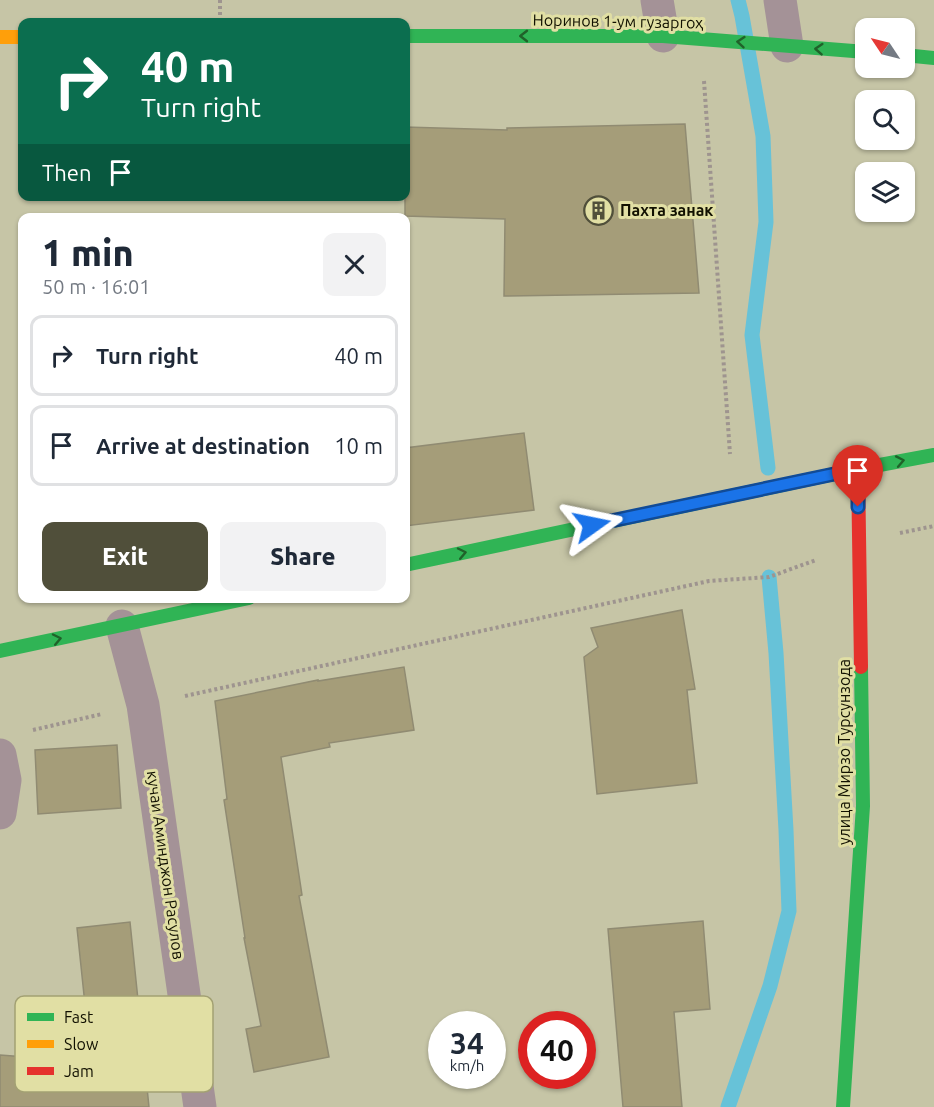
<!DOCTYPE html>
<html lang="en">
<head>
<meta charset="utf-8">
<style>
	:root { --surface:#fff; --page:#f2f2f3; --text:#1f2937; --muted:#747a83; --line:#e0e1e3; --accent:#504f3a }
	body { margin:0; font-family:Ubuntu,sans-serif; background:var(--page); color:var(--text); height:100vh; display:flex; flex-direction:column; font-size:22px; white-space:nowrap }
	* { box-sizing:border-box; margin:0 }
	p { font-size:20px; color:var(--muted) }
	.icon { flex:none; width:33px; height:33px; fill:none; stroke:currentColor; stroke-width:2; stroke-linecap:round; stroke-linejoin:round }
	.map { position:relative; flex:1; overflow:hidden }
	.sheet { position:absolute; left:18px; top:213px; width:392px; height:390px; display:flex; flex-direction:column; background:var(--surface); border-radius:12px; box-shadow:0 2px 4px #0004 }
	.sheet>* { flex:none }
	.top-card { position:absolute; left:18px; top:18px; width:392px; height:183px; border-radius:12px; box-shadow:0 2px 4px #0004; background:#0b6e4f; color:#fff; overflow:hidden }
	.needle { width:39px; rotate:305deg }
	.controls { position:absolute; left:855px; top:18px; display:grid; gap:12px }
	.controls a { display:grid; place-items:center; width:60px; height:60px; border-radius:12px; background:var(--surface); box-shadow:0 2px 4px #0004; font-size:30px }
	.speed { position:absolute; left:428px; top:1011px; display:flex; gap:12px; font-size:30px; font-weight:700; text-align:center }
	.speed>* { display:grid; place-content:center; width:78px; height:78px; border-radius:50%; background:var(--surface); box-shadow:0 2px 4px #0004; line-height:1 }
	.speed small { font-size:15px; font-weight:400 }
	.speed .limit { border:9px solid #d22; background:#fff; color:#111 }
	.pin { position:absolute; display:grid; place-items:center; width:51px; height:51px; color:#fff; margin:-62px -26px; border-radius:50% 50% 50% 0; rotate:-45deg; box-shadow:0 0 6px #0007 }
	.pin .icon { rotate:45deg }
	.me { position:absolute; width:66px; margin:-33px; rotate:78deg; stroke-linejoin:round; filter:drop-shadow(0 0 4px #0008) }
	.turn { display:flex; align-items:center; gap:21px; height:126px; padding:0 24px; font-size:27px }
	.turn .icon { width:78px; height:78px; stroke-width:2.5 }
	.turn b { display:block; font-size:42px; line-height:51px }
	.then { display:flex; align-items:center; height:57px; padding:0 24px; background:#0003; gap:12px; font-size:22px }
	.round { display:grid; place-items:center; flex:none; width:63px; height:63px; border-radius:12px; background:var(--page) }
	.head { display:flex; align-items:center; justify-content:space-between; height:102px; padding:0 24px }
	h1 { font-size:36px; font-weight:800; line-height:45px }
	.primary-button { display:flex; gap:12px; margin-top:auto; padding:12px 24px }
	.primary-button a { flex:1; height:69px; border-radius:12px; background:var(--accent); color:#fff; font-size:24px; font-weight:800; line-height:69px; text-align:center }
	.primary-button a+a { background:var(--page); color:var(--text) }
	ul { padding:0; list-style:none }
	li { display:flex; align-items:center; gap:18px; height:81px; margin:0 12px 9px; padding:0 12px; border:3px solid var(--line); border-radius:12px }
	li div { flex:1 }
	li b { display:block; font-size:22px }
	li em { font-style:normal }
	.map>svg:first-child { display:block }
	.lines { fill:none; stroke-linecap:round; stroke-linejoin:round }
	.stream { stroke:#67c2d8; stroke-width:15 }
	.building { fill:#a59d79; stroke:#908b72; stroke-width:1.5 }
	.path { stroke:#9e948f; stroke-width:4; stroke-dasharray:3 3; stroke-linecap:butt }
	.street { stroke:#a49297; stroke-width:33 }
	.fast { stroke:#30b455; stroke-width:14 }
	.slow { stroke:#ff9f0a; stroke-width:14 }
	.jam { stroke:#e5322d; stroke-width:14 }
	.oneway { stroke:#20622a }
	.route-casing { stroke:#114b97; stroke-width:15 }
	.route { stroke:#1a73e8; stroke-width:10 }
	.labels { text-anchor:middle; stroke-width:6; stroke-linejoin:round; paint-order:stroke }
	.street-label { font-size:16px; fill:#111000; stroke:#e1dfa4 }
	.poi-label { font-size:16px; font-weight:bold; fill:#111000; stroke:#e1dfa4; text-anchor:start }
	.key { fill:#e1dfa4; stroke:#a3a173; stroke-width:1.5 }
	.key-label { font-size:16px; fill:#111000 }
</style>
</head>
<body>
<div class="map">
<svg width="934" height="1107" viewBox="0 0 934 1107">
	<rect width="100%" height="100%" fill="#c6c5a6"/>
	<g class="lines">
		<path class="stream" d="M738 0 742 16 763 136 766 222 752 335 768 468
			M728 1107 770 986 789 911 786 830 776 653 769 577"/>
	</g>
	<path class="building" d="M685 124 699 293 504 296 505 219 405 216V127L507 130V128Z
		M524 433 534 510 405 526V448Z
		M682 610 695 689 687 690 697 783 597 794 584 657 598 647 591 628Z
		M404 667 414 730 329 743 330 747 281 757 302 895 299 896 329 1057 254 1072 246 1029 261 1026 244 938H245L224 800 227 799 215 701 318 680V681Z
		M117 745 121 808 38 814 35 750Z
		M703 921 710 1009 674 1012 682 1107H623L608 929Z
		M130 922 149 1107H0V1055L91 1062 77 928Z"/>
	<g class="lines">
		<path class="path" d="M220 0V22
			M704 81 730 454
			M900 533 934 526
			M185 696 709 581 769 577 816 560
			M33 730 102 714"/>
		<path class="street" d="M657 0 663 36
			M780 0 787 46
			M122 626 143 705 200 1107
			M0 755 5 780 0 813"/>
		<path class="fast" d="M405 36H663L866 52
			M904 55 934 58
			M405 565 858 469 934 455
			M0 651 249 598
			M843 1107 863 806 861 667"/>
		<path class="slow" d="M0 37H22"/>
		<path class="jam" d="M858 469 861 667"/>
	</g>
	<defs><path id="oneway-chevron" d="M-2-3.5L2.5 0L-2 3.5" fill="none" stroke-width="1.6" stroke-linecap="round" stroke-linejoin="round" transform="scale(1.5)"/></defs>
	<g class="oneway">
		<use href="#oneway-chevron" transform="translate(524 36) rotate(180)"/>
		<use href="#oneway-chevron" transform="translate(741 42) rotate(-175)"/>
		<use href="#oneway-chevron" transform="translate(819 49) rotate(-176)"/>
		<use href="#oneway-chevron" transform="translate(900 461) rotate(-11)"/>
		<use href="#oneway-chevron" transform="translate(462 553) rotate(-12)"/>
		<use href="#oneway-chevron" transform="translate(57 639) rotate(-12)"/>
	</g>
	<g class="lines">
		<defs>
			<path id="route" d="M592 525 858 469V507"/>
		</defs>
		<use href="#route" class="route-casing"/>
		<use href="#route" class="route"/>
	</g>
	<defs>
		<symbol id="building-ring" viewBox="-11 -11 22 22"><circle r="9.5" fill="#e1dfa4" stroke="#504f3a" stroke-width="1.5"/><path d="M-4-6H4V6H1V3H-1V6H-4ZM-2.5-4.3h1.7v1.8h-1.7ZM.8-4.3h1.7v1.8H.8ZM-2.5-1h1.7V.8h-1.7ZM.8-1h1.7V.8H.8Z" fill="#504f3a"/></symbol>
	</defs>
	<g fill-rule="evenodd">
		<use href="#building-ring" x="582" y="194" width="33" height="33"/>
	</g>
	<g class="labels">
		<g class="street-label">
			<text transform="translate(618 21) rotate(1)" y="6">Норинов 1-ум гузаргоҳ</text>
			<text transform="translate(844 752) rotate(-90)" y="6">улица Мирзо Турсунзода</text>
			<text transform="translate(166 865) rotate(82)" y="6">кучаи Аминджон Расулов</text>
		</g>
		<g class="poi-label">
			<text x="620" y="216">Пахта занак</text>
		</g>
	</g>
	<rect x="15" y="996" width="198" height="96" rx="9" class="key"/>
	<rect x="27" y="1013" width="27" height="8" fill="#30b455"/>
	<rect x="27" y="1040" width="27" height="8" fill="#ff9f0a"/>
	<rect x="27" y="1067" width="27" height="8" fill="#e5322d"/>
	<g class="key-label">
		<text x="64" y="1023">Fast</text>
		<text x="64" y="1050">Slow</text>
		<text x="64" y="1077">Jam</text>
	</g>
</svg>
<div class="controls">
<a><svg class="needle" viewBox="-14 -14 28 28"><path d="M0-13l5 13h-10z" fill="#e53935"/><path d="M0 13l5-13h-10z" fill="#747a83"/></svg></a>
<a><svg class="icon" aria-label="search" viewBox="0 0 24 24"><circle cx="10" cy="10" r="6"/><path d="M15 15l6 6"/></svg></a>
<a><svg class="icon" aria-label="layers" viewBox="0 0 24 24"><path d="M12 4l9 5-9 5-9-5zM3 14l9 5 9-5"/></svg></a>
</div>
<div class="speed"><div>34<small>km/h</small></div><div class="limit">40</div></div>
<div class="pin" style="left:858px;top:507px;background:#d93025"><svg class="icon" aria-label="arrive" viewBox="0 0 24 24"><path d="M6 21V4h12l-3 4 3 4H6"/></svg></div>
<svg class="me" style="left:592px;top:525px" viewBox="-20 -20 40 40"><path d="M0-17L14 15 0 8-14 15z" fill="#1a73e8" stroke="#fff" stroke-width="4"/></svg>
<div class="top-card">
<div class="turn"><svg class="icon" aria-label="right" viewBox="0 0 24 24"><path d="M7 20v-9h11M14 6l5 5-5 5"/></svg><div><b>40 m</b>Turn right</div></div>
<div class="then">Then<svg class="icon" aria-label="arrive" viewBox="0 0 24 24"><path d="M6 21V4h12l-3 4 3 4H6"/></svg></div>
</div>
<section class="sheet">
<div class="head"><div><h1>1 min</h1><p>50 m · 16:01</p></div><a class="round"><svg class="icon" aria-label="close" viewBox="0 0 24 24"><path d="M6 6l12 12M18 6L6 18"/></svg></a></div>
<ul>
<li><svg class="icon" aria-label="right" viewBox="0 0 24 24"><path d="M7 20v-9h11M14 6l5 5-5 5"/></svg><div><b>Turn right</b></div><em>40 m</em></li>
<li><svg class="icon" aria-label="arrive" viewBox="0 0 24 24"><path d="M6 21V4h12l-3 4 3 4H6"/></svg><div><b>Arrive at destination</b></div><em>10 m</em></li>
</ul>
<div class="primary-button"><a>Exit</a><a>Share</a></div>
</section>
</div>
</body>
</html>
